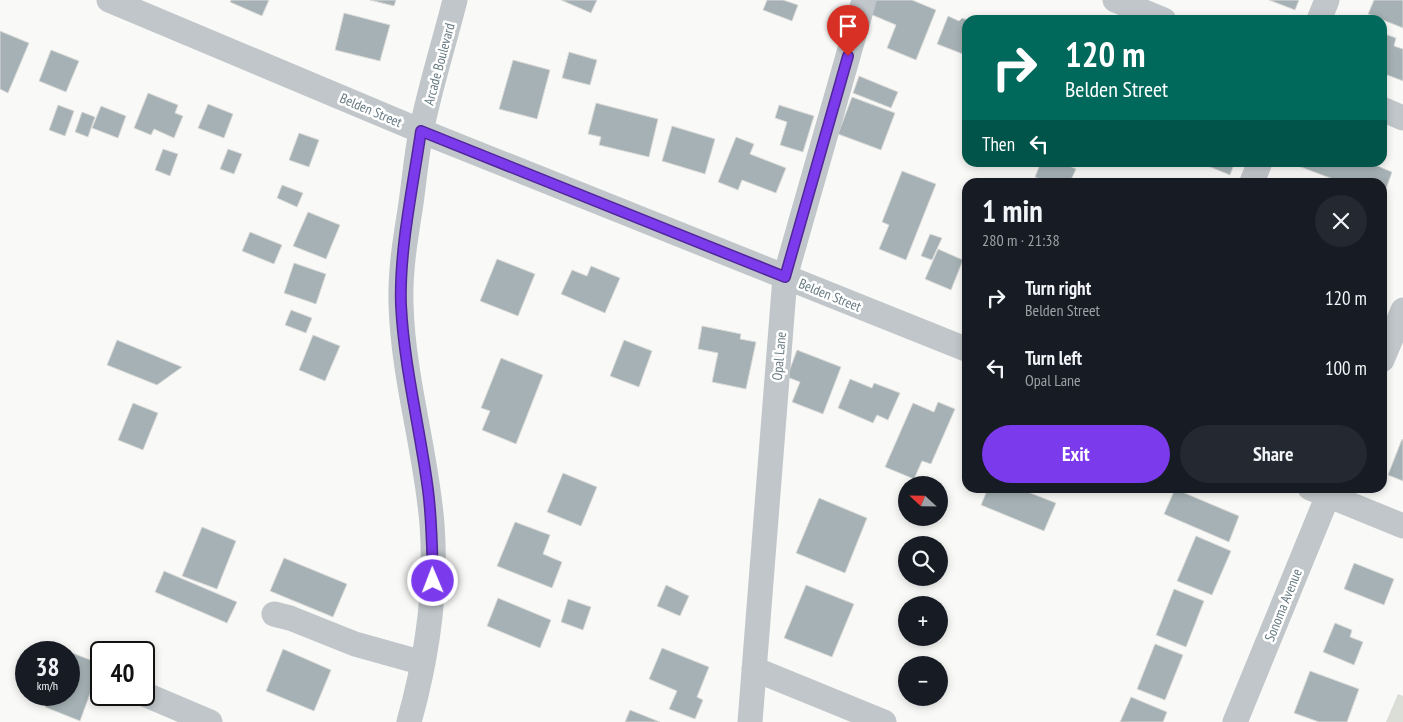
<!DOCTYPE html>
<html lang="en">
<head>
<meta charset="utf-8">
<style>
	:root { --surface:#171b24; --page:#242831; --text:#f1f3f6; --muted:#9ea1a6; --accent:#7c3aed }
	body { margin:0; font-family:"PT Sans Narrow",sans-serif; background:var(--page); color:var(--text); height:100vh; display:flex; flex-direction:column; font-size:19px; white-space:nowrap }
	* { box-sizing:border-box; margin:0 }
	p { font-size:16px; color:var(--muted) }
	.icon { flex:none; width:28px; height:28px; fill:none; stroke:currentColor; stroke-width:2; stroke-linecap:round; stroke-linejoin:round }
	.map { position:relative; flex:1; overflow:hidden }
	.panel { position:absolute; left:962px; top:178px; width:425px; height:315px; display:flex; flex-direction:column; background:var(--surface); border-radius:15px; box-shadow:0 2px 8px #0003 }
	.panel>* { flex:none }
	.guide { position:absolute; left:962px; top:15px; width:425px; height:152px; border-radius:15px; box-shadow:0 2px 8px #0003; background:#00695c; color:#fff; overflow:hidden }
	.needle { width:32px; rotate:292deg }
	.fabs { position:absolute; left:898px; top:476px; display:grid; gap:10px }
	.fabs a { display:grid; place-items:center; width:50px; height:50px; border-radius:50%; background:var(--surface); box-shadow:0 2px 8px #0003; font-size:25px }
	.speed { position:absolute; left:15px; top:641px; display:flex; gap:10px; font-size:25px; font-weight:700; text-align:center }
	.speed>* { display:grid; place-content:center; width:65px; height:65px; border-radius:50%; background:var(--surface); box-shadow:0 2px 8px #0003; line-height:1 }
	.speed small { font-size:12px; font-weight:400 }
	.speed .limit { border:2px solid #111; border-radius:8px; background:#fff; color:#111 }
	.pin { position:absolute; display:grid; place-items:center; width:42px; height:42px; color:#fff; margin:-51px -21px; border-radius:50% 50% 50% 0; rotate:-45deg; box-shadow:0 0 5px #0007 }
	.pin .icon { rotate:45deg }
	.me { position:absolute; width:55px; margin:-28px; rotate:359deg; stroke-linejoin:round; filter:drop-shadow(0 0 4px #0008) }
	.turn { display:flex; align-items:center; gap:18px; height:105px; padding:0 20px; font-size:22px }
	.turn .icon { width:65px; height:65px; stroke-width:2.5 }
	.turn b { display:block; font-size:35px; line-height:42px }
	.then { display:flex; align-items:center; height:48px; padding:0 20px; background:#0003; gap:10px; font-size:19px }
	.round { display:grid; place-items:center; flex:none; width:52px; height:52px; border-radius:26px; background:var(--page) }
	.summary { display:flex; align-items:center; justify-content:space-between; height:85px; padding:0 20px }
	h1 { font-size:30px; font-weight:700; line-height:38px }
	.primary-button { display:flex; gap:10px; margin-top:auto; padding:10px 20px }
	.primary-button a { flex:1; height:58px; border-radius:30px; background:var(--accent); color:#fff; font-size:20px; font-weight:700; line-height:58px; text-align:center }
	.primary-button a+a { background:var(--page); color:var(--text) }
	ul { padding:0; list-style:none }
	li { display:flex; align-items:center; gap:15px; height:70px; padding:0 20px }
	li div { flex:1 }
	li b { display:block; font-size:19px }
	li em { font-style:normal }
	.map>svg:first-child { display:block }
	.green { fill:#dbded7 }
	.building { fill:#a5b1b4; stroke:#dbdbd9 }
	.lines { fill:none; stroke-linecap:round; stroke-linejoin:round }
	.minor { stroke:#c0c6c9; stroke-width:25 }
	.route-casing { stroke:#51269a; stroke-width:12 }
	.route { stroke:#7c3aed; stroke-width:9 }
	.labels { text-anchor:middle; stroke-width:5; stroke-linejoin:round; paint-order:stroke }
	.street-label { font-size:14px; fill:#667a81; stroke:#fff }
</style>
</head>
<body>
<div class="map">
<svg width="1403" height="722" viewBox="0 0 1403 722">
	<rect width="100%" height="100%" fill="#f9f9f7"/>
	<path class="green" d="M1398 694 1403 696V722H1386Z"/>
	<path class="building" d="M231 0H269L262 16 230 2Z
		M370 0H396L394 6Z
		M561 0H597L591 13Z
		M767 0H783L798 5 792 21 763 10Z
		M876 0H912L936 10 916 60 887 48 896 25 870 14Z
		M1269 0H1299L1295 10Z
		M1374 0H1403V28L1368 14Z
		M344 13 390 25 380 61 335 50Z
		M948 16 959 21 962 18 968 20V56L937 44Z
		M0 31 29 43 8 93 0 89Z
		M1382 33 1396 38 1394 46 1403 49V81L1382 73Z
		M51 50 79 61 66 92 39 81Z
		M569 52 597 60 590 85 562 78Z
		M513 60 550 70 537 119 499 109Z
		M859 76 898 92 891 108 853 93Z
		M148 93 178 105 175 113 183 116 174 138 154 129 151 135 134 128Z
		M852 97 895 113 881 150 838 134Z
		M596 103 658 119 649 157 599 145 601 137 588 134Z
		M208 104 233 114 224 138 198 128Z
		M58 105 74 111 65 136 49 130Z
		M779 105 814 116 803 152 780 145 787 122 775 118Z
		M101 106 126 116 118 138 92 128Z
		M82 112 95 117 88 137 75 132Z
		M672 126 715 139 705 174 662 161Z
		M299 133 319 140 309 167 289 160Z
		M736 137 754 144 750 154 786 168 776 193 742 180 738 190 718 182Z
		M163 149 178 154 170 176 155 170Z
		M228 149 242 154 234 174 220 169Z
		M1041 162H1061L1076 169 1070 182H1048L1035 177Z
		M1198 162H1235L1230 175Z
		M1300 162H1368L1392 172 1385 192 1382 191V182H1341L1298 166Z
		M902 171 936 184 906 260 879 249 889 225 882 222Z
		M282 185 303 193 297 207 277 198Z
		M308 212 340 225 326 259 293 246Z
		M250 232 282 245 274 264 242 251Z
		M930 234 942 238 932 260 921 256Z
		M938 249 963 260 951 290 925 279Z
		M497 259 535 274 518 316 480 301Z
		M294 263 326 274 316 304 284 293Z
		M591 266 620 278 605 313 561 294 572 270 587 276Z
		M291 310 312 318 306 333 285 325Z
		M702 326 741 334 740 339 756 342 746 389 712 382 718 353 698 349Z
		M313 335 340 346 325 381 299 370Z
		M117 340 182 367 157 385 107 365Z
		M624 340 652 351 639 387 610 376Z
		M797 350 841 367 823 414 792 402 800 382 787 377Z
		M501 358 543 375 516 444 482 430 490 411 481 408Z
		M850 379 872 388 874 383 900 393 888 420 877 415 873 423 838 408Z
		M938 402 955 409 931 464 922 461 914 479 885 467 913 403 934 412Z
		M133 403 158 413 143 450 118 440Z
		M1402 439 1403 440V481L1388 475Z
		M563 473 597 487 581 526 547 512Z
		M988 488H1021L1020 489 1056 503 1044 531 981 505Z
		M1175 489 1239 516 1229 542 1164 514Z
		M819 498 867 518 845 573 796 553Z
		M515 522 550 535 543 554 562 562 552 588 497 566Z
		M202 527 236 541 217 589 182 576Z
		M1196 536 1231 551 1212 595 1177 581Z
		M284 558 347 584 333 617 270 591Z
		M1354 563 1394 579 1384 605 1344 589Z
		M164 571 237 602 227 623 155 592Z
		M666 585 689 596 680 616 657 606Z
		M806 585 854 604 832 657 784 638Z
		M1174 589 1204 601 1186 647 1156 635Z
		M498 598 551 620 540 648 487 626Z
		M568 599 591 607 583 630 561 622Z
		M1335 623 1352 630 1350 637 1363 642 1354 665 1323 652Z
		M1155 644 1183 655 1165 700 1137 689Z
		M662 648 709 667 697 697 703 700 695 719 669 709 677 691 649 679Z
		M283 649 331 670 314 711 266 691Z
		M67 651 101 664 80 721 45 707 50 695H69V652H66Z
		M1310 671 1359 689 1347 722H1319L1294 713Z
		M1131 697 1167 712 1163 722H1120Z
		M630 710 660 722H625Z"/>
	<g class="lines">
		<path class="minor" d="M109 0 421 131 968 350
			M1115 0 1164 20
			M1319 20 1327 0
			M1382 109 1403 118
			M1252 182 1260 162
			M1382 360 1403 310
			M1310 488 1403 526
			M274 614 290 618 355 644 423 663
			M754 669 884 722
			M144 694 210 722
			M409 722C427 658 437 591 432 524 426 450 403 378 401 304 400 272 405 241 410 210 414 184 416 157 421 132 430 87 444 44 455 0
			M750 722 785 277 864 0
			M1235 722 1331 488"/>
	</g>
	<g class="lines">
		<defs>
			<path id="route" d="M433 581C432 550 432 520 428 490 420 428 404 367 401 305 399 251 413 186 421 131L785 277 848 56"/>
		</defs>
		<use href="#route" class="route-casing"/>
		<use href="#route" class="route"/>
	</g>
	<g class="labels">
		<g class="street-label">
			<text transform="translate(439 64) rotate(-75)" y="5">Arcade Boulevard</text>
			<text transform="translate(371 110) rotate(23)" y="5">Belden Street</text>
			<text transform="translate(830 295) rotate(22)" y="5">Belden Street</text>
			<text transform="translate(779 356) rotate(-85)" y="5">Opal Lane</text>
			<text transform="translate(1283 605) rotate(-68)" y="5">Sonoma Avenue</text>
		</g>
	</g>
</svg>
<div class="fabs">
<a><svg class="needle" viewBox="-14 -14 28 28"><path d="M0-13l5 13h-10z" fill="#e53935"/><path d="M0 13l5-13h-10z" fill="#9ea1a6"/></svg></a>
<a><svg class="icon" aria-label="search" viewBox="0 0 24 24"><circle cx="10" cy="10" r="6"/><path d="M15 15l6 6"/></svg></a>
<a>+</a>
<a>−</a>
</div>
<div class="speed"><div>38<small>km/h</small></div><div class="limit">40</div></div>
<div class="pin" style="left:848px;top:56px;background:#d93025"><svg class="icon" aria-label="arrive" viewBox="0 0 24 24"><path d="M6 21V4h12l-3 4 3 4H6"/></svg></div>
<svg class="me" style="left:433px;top:581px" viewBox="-20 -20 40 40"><circle r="17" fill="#7c3aed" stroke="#fff" stroke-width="3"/><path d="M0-11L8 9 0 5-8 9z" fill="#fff"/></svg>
<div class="guide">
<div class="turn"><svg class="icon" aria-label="right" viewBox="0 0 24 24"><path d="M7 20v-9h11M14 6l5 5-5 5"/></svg><div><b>120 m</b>Belden Street</div></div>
<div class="then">Then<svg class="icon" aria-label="left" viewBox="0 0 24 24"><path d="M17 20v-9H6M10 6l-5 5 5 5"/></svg></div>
</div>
<section class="panel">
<div class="summary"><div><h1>1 min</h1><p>280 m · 21:38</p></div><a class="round"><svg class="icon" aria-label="close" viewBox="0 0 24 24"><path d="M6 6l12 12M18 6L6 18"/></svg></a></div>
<ul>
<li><svg class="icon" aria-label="right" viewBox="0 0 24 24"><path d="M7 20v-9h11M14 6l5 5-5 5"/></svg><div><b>Turn right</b><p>Belden Street</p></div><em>120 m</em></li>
<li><svg class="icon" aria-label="left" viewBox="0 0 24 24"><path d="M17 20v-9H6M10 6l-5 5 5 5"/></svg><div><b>Turn left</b><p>Opal Lane</p></div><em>100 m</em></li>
</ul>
<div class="primary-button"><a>Exit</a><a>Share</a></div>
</section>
</div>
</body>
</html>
